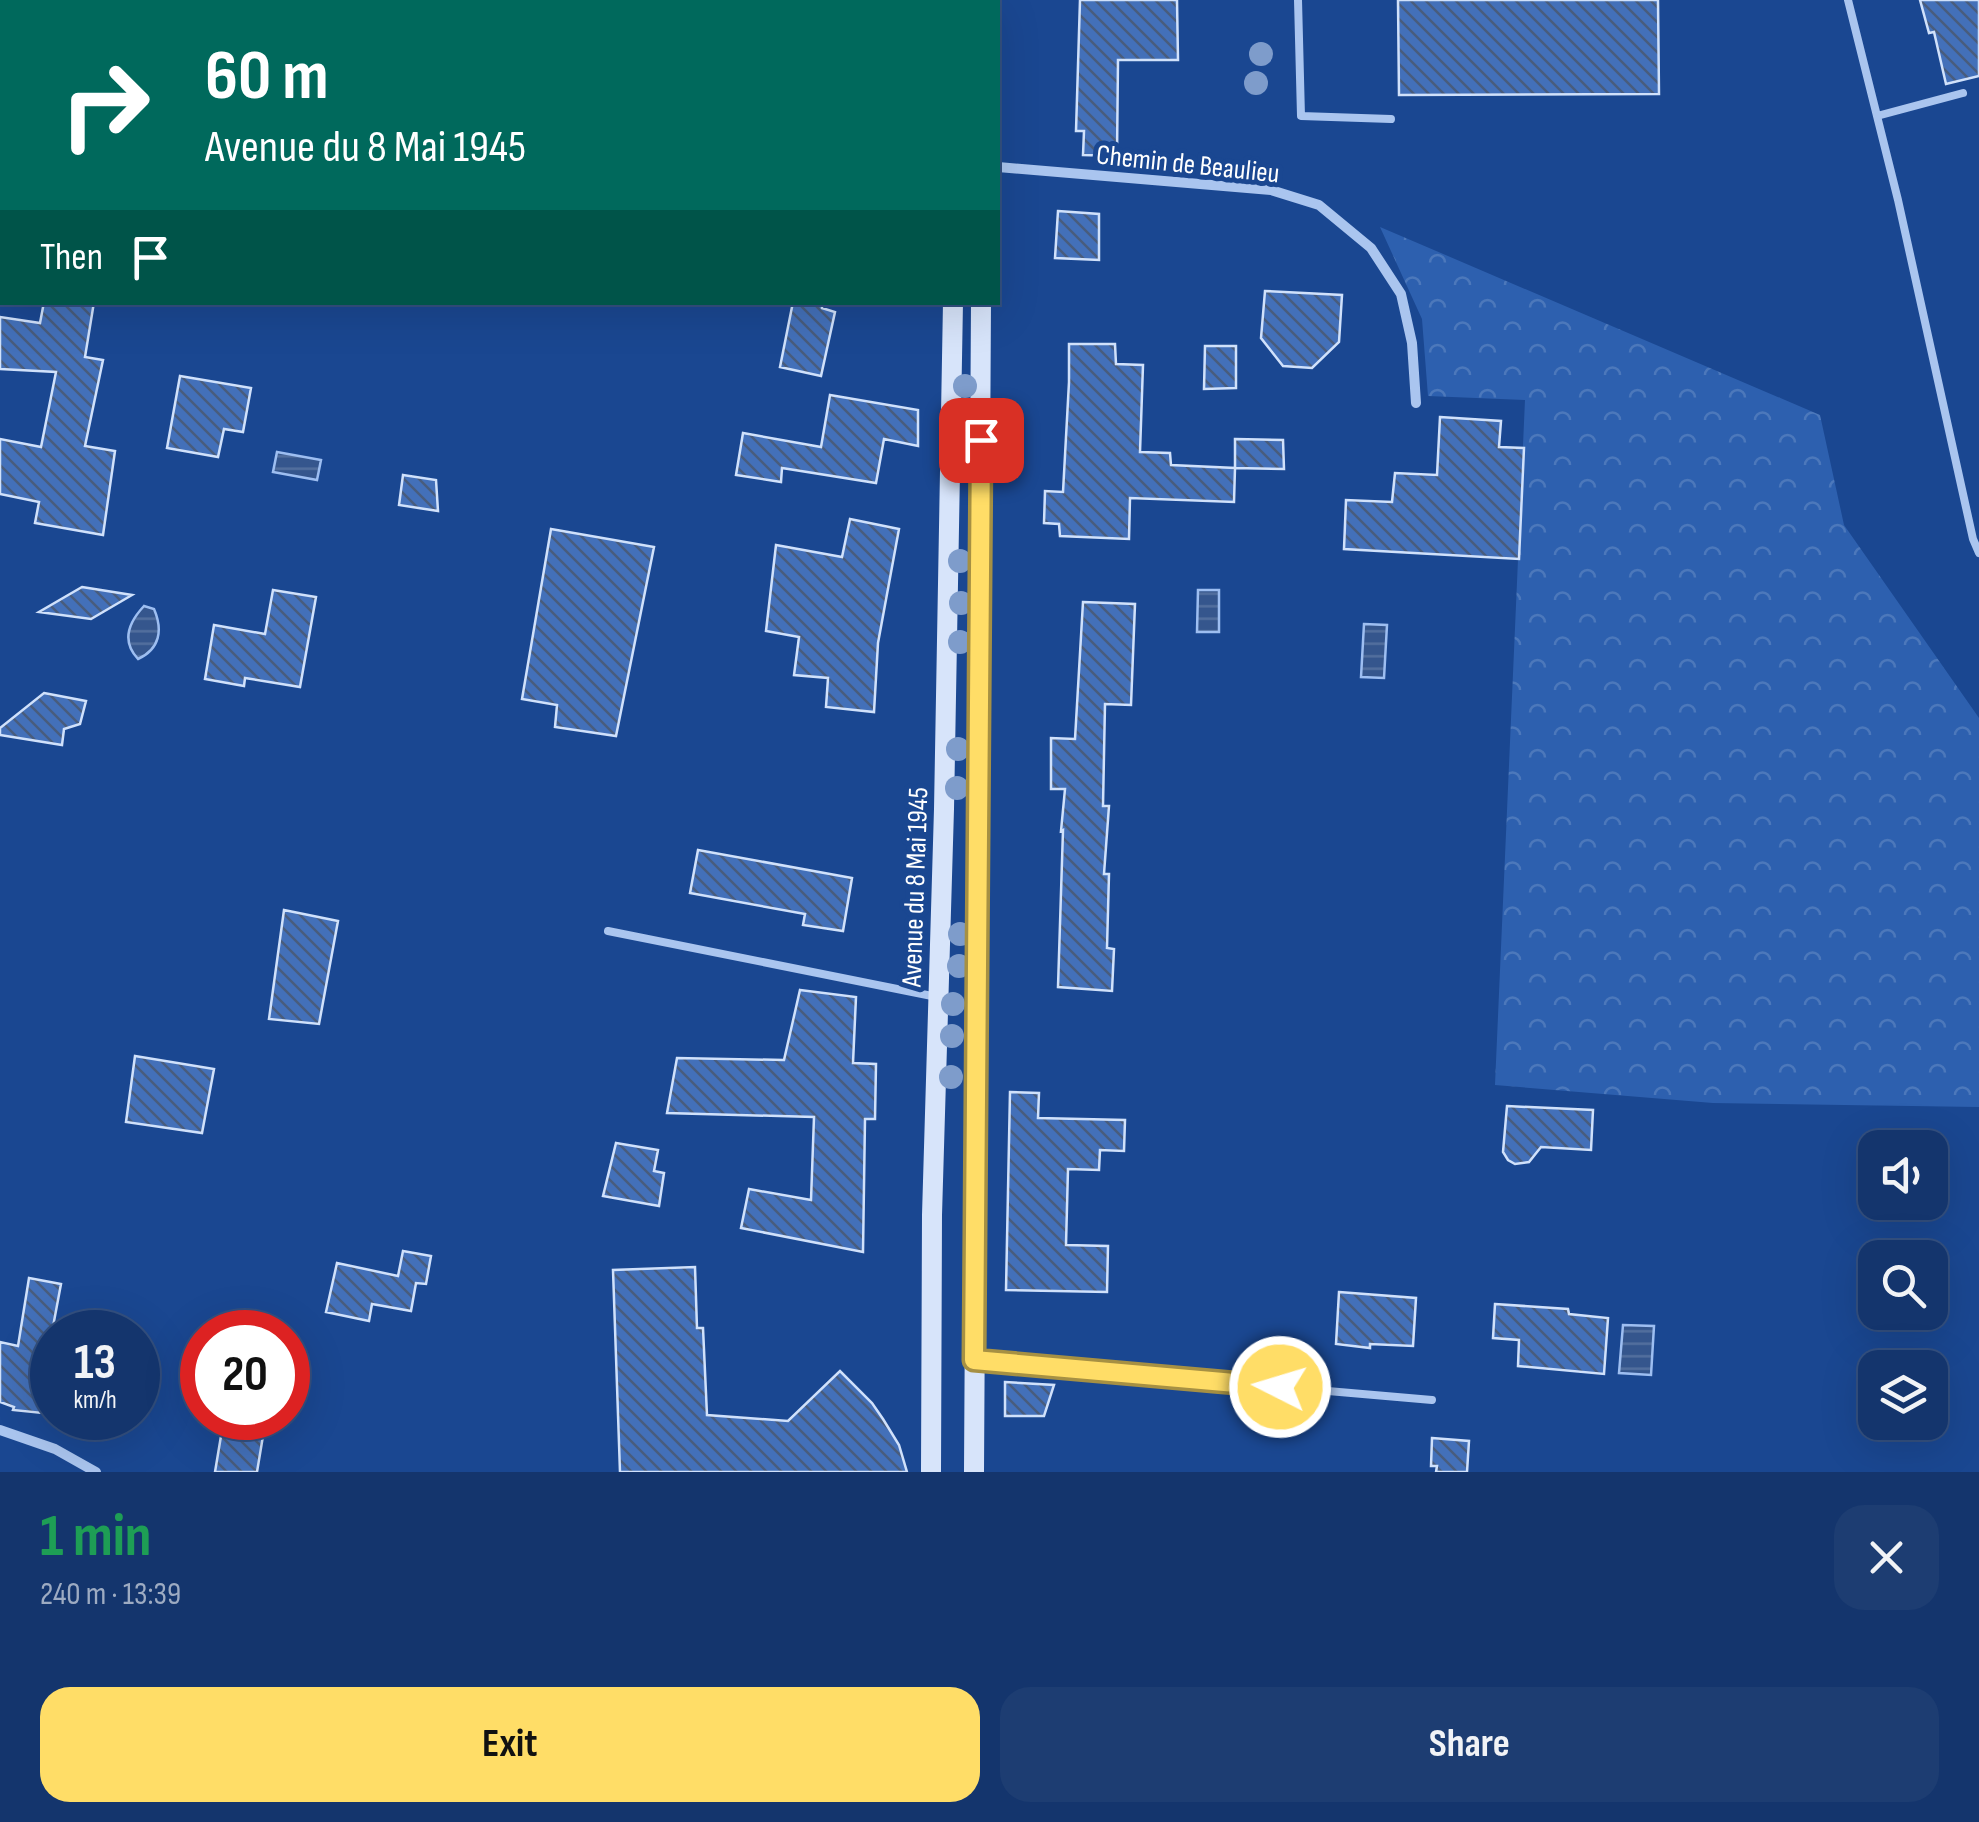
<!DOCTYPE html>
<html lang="en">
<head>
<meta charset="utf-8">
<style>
	:root { --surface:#14356d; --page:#1d3d72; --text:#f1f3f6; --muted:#9dabc2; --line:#335080; --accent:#ffdd67 }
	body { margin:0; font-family:"Sofia Sans Condensed",sans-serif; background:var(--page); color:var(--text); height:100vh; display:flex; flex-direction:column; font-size:38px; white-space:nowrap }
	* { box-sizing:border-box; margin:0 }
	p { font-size:32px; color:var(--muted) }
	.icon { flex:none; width:55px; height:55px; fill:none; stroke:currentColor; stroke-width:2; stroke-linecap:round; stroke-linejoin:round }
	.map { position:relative; height:1472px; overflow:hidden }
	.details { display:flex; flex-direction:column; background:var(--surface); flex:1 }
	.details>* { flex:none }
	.guide { position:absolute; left:0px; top:0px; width:1000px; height:305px; box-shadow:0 10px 40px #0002,0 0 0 2px var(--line); background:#00695c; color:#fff; overflow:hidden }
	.controls { position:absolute; left:1858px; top:1130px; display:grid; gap:20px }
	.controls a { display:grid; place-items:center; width:90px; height:90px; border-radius:20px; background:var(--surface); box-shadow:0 10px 40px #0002,0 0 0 2px var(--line); font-size:50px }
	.speed { position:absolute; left:30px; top:1310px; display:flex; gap:20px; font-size:50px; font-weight:700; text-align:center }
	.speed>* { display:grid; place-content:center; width:130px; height:130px; border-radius:50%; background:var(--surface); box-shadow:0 10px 40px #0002,0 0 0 2px var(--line); line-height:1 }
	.speed small { font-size:25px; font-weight:400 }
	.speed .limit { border:15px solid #d22; background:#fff; color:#111 }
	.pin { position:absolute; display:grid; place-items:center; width:85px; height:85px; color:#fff; margin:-42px; border-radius:20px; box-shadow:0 5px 15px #0006 }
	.me { position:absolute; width:110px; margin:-55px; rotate:275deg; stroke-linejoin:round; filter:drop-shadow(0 0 8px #0008) }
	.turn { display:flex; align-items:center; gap:35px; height:210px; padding:0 40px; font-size:45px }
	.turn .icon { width:130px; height:130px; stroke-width:2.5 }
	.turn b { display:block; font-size:70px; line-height:85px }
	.then { display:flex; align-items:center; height:95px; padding:0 40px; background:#0003; gap:20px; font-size:38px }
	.round { display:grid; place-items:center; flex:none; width:105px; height:105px; border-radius:30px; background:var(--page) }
	.overview { display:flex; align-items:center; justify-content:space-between; height:170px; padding:0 40px }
	h1 { font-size:60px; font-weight:700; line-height:75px; color:#1e9e55 }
	.button { display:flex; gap:20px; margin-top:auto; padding:20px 40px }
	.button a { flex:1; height:115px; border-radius:30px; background:var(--accent); color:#111; font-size:40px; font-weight:700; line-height:115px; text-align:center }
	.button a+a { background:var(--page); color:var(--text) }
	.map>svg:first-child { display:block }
	.forest { fill:url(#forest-crowns) }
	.water { fill:url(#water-rules); stroke:#9dbef1; stroke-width:2.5 }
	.building { fill:url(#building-back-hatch); stroke:#d0e1fb; stroke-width:2.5 }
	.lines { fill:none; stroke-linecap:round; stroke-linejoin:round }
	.lane { stroke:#aac5ef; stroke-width:8 }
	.street { stroke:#aac5ef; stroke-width:10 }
	.secondary { stroke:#d7e4fa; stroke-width:20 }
	.tree { fill:#7e9ccb }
	.route-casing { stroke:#a69043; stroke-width:25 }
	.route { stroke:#ffdd67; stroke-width:18 }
	.labels { text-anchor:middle; stroke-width:10; stroke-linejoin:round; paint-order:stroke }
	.street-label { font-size:28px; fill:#fff; stroke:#1a4791 }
</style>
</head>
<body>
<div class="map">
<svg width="1979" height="1472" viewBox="0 0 1979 1472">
	<defs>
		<pattern id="forest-crowns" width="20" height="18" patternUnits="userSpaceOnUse" patternTransform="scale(2.5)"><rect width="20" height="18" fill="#2d60af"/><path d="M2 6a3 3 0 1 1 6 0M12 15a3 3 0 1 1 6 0" fill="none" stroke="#4c78bb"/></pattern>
		<pattern id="water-rules" width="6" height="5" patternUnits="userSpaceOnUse" patternTransform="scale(2.5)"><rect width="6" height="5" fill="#35568d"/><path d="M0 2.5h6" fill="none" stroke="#536f9e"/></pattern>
		<pattern id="building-back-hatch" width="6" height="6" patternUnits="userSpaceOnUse" patternTransform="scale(2.5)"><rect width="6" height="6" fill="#4370b9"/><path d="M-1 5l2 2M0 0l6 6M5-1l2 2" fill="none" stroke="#485c7d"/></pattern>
	</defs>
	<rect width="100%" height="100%" fill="#1a4791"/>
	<path class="forest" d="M1380 227 1820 415 1844 525 1979 718V1107L1713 1103 1495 1085 1525 400 1428 396 1422 319Z"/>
	<path class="water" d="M277 452 321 460 317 480 273 472Z
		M1198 590H1219V632H1197Z
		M144 606 154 609C163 630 160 649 138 659 121 641 129 622 144 606Z
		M1364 624 1387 625 1384 678 1361 677Z
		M1623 1325 1654 1326 1651 1375 1619 1373Z"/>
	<path class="building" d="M1080 0H1177L1178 60H1118L1117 156 1083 155 1084 131H1076Z
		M1398 0H1658L1659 94 1399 95Z
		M1920 0H1979V76L1946 84 1934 32 1929 33Z
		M1058 211 1099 214V260L1055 258Z
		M1265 291 1342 295 1339 342 1312 368 1283 366 1261 338Z
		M44 302H94L85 357 103 360 85 446 115 451 103 535 35 523 39 502 0 494V439L41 447 56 372 0 369V317L40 323Z
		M793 302H822V308L835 312 821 376 780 367Z
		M1069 344H1115L1116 364 1143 365 1140 452 1170 453 1171 465 1235 468 1234 502 1130 498 1129 539 1060 536 1059 524 1044 523 1045 491 1063 492 1069 382Z
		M1205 346H1236V388L1204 389Z
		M180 376 251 388 243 432 224 429 218 457 167 448Z
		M830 395 918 410V446L884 439 876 483 782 468 781 482 736 475 743 433 821 447Z
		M1440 417 1501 421 1499 447 1524 448 1519 559 1344 549 1346 500 1392 502 1395 473 1437 475Z
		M1235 439 1283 440 1284 469 1235 468Z
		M403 475 436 480 438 511 399 505Z
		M850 519 899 529 878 643 874 712 826 707 828 678 794 675 799 637 766 631 776 545 842 557Z
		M551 529 654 547 616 736 555 727 557 705 522 699Z
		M82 587 132 595 91 619 39 612Z
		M273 590 316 597 300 687 245 678 244 686 205 679 214 625 265 634Z
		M1083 602 1135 604 1131 705 1105 704 1103 806H1109L1104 874H1109L1107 948 1114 949 1112 991 1058 987 1063 830 1061 831 1065 789H1051V738L1075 739Z
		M44 693 86 701 80 724 64 729 62 745 0 735V728Z
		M698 850 852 878 843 931 803 925 805 914 690 893Z
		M284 910 338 921 319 1024 269 1019Z
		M800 990 856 997 853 1063 876 1064 875 1119H865L863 1252 741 1228 749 1189 811 1200 814 1117 667 1113 677 1058 784 1060Z
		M135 1056 214 1069 202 1133 126 1122Z
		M1010 1092 1039 1093 1038 1118 1125 1120 1124 1151 1100 1150 1099 1170 1068 1169 1066 1245 1108 1246 1107 1292 1006 1290Z
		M1507 1106 1593 1110 1591 1150 1541 1147 1529 1162 1515 1164 1508 1160 1503 1152Z
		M616 1143 658 1150 654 1171 664 1173 659 1206 603 1196Z
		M403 1251 431 1256 426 1284 416 1283 411 1311 372 1304 369 1321 326 1312 337 1263 398 1276Z
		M695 1267 697 1328H703L707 1415 788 1421 840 1371 872 1403 883 1419 899 1445 907 1472H620L613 1270Z
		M29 1278 61 1284 52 1332V1406L43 1404 42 1413 13 1410 14 1407 0 1402V1342L18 1346Z
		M1339 1292 1416 1298 1413 1346 1370 1344V1348L1336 1344Z
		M1495 1304 1568 1309 1569 1314 1608 1318 1604 1374 1518 1366 1519 1340 1493 1338Z
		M1005 1382 1054 1385 1044 1416H1005Z
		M224 1418H266L257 1472H215Z
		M1432 1438 1469 1441 1467 1472H1436L1437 1466H1431Z"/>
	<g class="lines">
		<path class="lane" d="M683 0V2
			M854 0V2
			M1298 0 1301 116 1391 119
			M1848 0 1898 200 1973 539 1979 553
			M1877 116 1963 93
			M608 931 937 997
			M979 1361 1432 1400"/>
		<path class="street" d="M998 167 1271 190 1319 205 1371 248 1401 294 1412 343 1416 403
			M0 1430 55 1449 96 1472"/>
		<path class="secondary" d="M955 2V0
			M984 2V0
			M931 1472 932 1215 944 809 953 302
			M974 1472 981 302"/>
	</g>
	<g class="tree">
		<circle cx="1261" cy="54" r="12"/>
		<circle cx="1256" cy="83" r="12"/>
		<circle cx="965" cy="386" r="12"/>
		<circle cx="962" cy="428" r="12"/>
		<circle cx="961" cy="462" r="12"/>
		<circle cx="960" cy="561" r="12"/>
		<circle cx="961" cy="603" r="12"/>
		<circle cx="960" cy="642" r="12"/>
		<circle cx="958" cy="749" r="12"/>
		<circle cx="957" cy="788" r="12"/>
		<circle cx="960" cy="934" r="12"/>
		<circle cx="959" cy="966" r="12"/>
		<circle cx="953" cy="1004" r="12"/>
		<circle cx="952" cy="1036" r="12"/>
		<circle cx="951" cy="1077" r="12"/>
	</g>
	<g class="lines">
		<defs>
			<path id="route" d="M981 440 974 1360 1280 1387"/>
		</defs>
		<use href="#route" class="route-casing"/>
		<use href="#route" class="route"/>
	</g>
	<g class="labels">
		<g class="street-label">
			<text transform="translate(1188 163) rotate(6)" y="10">Chemin de Beaulieu</text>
			<text transform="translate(914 887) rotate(-88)" y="10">Avenue du 8 Mai 1945</text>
		</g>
	</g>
</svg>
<div class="controls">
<a><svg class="icon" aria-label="sound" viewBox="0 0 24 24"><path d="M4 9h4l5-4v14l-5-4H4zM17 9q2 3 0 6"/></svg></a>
<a><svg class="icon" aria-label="search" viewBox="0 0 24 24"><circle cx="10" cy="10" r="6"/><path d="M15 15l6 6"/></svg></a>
<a><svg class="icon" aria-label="layers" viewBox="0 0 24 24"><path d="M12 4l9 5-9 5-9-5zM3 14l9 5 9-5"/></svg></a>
</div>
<div class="speed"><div>13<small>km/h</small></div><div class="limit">20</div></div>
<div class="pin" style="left:981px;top:440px;background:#d93025"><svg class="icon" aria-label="arrive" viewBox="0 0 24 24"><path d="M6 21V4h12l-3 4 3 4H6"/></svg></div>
<svg class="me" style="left:1280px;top:1387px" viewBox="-20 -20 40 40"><circle r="17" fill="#ffdd67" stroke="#fff" stroke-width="3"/><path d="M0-11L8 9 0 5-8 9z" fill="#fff"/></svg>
<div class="guide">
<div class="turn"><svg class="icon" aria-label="right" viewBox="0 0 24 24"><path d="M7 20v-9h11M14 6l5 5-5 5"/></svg><div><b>60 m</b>Avenue du 8 Mai 1945</div></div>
<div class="then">Then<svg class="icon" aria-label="arrive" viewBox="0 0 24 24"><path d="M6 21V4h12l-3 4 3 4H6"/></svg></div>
</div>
</div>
<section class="details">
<div class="overview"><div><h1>1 min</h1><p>240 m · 13:39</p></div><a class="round"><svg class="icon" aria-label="close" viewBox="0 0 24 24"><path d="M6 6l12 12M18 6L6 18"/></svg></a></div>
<div class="button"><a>Exit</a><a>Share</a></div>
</section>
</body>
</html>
